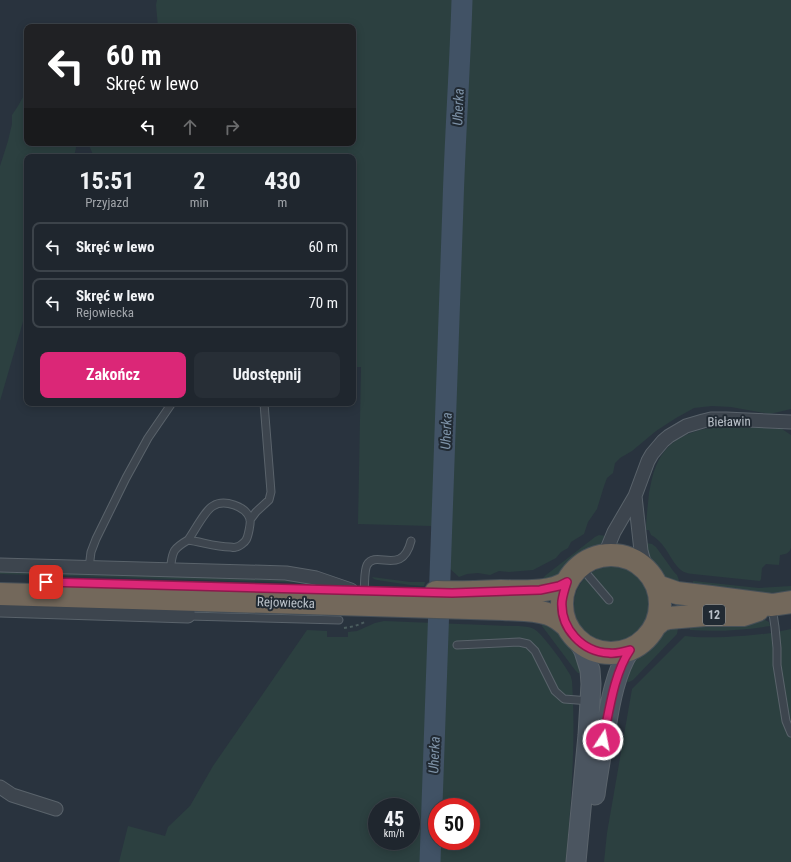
<!DOCTYPE html>
<html lang="pl">
<head>
<meta charset="utf-8">
<style>
	:root { --surface:#1f262e; --page:#272e36; --text:#f1f3f6; --muted:#a1a5aa; --line:#3c434a; --accent:#db2777 }
	body { margin:0; font-family:"Roboto Condensed",sans-serif; background:var(--page); color:var(--text); height:100vh; display:flex; flex-direction:column; font-size:15px; white-space:nowrap }
	* { box-sizing:border-box; margin:0 }
	p { font-size:13px; color:var(--muted) }
	.icon { flex:none; width:22px; height:22px; fill:none; stroke:currentColor; stroke-width:2; stroke-linecap:round; stroke-linejoin:round }
	.map { position:relative; flex:1; overflow:hidden }
	.side { position:absolute; left:24px; top:154px; width:332px; height:252px; display:flex; flex-direction:column; background:var(--surface); border-radius:8px; box-shadow:0 2px 10px #0003,0 0 0 1px var(--line) }
	.side>* { flex:none }
	.top-card { position:absolute; left:24px; top:24px; width:332px; height:122px; border-radius:8px; box-shadow:0 2px 10px #0003,0 0 0 1px var(--line); background:#202124; color:#fff; overflow:hidden }
	.speed { position:absolute; left:368px; top:798px; display:flex; gap:8px; font-size:20px; font-weight:700; text-align:center }
	.speed>* { display:grid; place-content:center; width:52px; height:52px; border-radius:50%; background:var(--surface); box-shadow:0 2px 10px #0003,0 0 0 1px var(--line); line-height:1 }
	.speed small { font-size:10px; font-weight:400 }
	.speed .limit { border:6px solid #d22; background:#fff; color:#111 }
	.pin { position:absolute; display:grid; place-items:center; width:34px; height:34px; color:#fff; margin:-17px; border-radius:8px; box-shadow:0 2px 6px #0006 }
	.me { position:absolute; width:44px; margin:-22px; rotate:11deg; stroke-linejoin:round; filter:drop-shadow(0 0 3px #0008) }
	.turn { display:flex; align-items:center; gap:14px; height:84px; padding:0 16px; font-size:18px }
	.turn .icon { width:52px; height:52px; stroke-width:2.5 }
	.turn b { display:block; font-size:28px; line-height:34px }
	.lanes { display:flex; align-items:center; height:38px; padding:0 16px; background:#0003; justify-content:center; gap:20px; direction:ltr }
	.lanes .off { opacity:.35 }
	.eta { display:flex; justify-content:space-evenly; align-items:center; height:68px; text-align:center }
	.eta b { font-size:24px; font-weight:700; line-height:28px }
	.button { display:flex; gap:8px; margin-top:auto; padding:8px 16px }
	.button a { flex:1; height:46px; border-radius:8px; background:var(--accent); color:#fff; font-size:16px; font-weight:700; line-height:46px; text-align:center }
	.button a+a { background:var(--page); color:var(--text) }
	ul { padding:0; list-style:none }
	li { display:flex; align-items:center; gap:12px; height:50px; margin:0 8px 6px; padding:0 8px; border:2px solid var(--line); border-radius:8px }
	li div { flex:1 }
	li b { display:block; font-size:15px }
	li em { font-style:normal }
	.map>svg:first-child { display:block }
	.green { fill:#2c4040; fill-rule:evenodd }
	.lines { fill:none; stroke-linecap:round; stroke-linejoin:round }
	.river { stroke:#415265; stroke-width:21 }
	.lane-casing { stroke:#5a636b; stroke-width:9 }
	.street-casing { stroke:#5a636b; stroke-width:15 }
	.secondary-casing { stroke:#5a636b; stroke-width:21 }
	.highway-casing { stroke:#475058; stroke-width:24 }
	.path { stroke:#4b5c5e; stroke-width:2; stroke-dasharray:3 3; stroke-linecap:butt }
	.lane { stroke:#3d454e; stroke-width:7 }
	.street { stroke:#3d454e; stroke-width:13 }
	.secondary { stroke:#4b5560; stroke-width:19 }
	.highway { stroke:#73685b; stroke-width:22 }
	.route-casing { stroke:#8e194d; stroke-width:10 }
	.route { stroke:#db2777; stroke-width:7 }
	.labels { text-anchor:middle; stroke-width:4; stroke-linejoin:round; paint-order:stroke }
	.shield { fill:#212a33; stroke:#8b939b; stroke-width:1 }
	.shield-label { font-size:12px; font-weight:bold; fill:#b9c0c8 }
	.street-label { font-size:13px; fill:#b9c0c8; stroke:#212a33 }
	.water-label { font-size:14px; font-style:italic; fill:#7e93a8; stroke:#212a33 }
</style>
</head>
<body>
<div class="map">
<svg width="791" height="862" viewBox="0 0 791 862">
	<rect width="100%" height="100%" fill="#29333e"/>
	<path class="green" d="M157 0H791V409L770 414 731 407 712 406 694 408 676 418 656 431 632 451 620 458 615 463 613 473 607 478 604 486 597 509 588 522 584 534 571 542 568 548 561 552 556 558 533 570 509 572 499 571 490 575 478 573 467 574 459 577 437 557 431 526 358 524 361 367H353V157H94L88 143H353V27H158L156 5Z
		M27 82V143H77L74 157H27V308L0 401V166L8 141 12 124V115L18 106 23 97Z
		M727 426 782 429 791 435V548C789 554 785 554 780 555L779 565 766 564 762 568 761 579 760 581 693 574C690 574 687 573 684 572 671 565 668 544 651 535L649 530H646C646 518 648 505 649 493 651 484 652 475 656 466 668 436 697 428 727 426Z
		M599 535 606 536 599 546 594 550 585 555 574 562 565 574 543 584V578L546 575 595 537Z
		M646 543 652 544 656 547 674 572 677 575 680 583 666 582 659 575 649 560Z
		M574 605a39 39 0 1 1 78 0a39 39 0 1 1-78 0Z
		M0 569 281 576 312 583 0 574Z
		M372 577 410 582H425L424 586 410 585 377 580 374 579Z
		M693 581 759 588 791 586V591C758 596 725 591 693 589Z
		M763 619 769 622 770 626C744 630 717 632 690 630V622Z
		M543 620 564 633 580 652 585 674 578 673 575 670 542 626Z
		M384 621 513 626C520 626 528 626 534 629 541 632 565 665 569 673 571 675 571 678 572 681 576 742 571 802 566 862H119L128 826 165 836 168 827 190 806 213 766 307 630 327 631V637H348V632L357 631 375 623ZM377 807H411V841H377ZM437 807H471V841H437Z
		M679 623 677 634 633 680 629 682 624 681 637 654 650 646 663 629Z
		M791 629V862H604L607 833 632 689 685 636C699 638 712 637 726 637 748 636 770 634 791 629Z"/>
	<g class="lines">
		<path class="river" d="M430 862C439 643 444 423 453 204 455 136 460 68 462 0"/>
		<defs>
			<path id="lane" d="M250 520 256 512 269 500 271 492 264 403
				M580 566 609 600
				M89 568 91 552 96 539 126 478 148 438 172 403
				M170 570C173 552 171 550 188 540 202 542 216 547 230 547 232 547 234 548 236 547 239 547 245 542 246 540 248 537 251 523 250 519 246 506 224 499 213 506 205 510 194 532 188 540
				M364 590C365 584 364 571 367 565 376 549 402 577 411 541
				M772 607 775 627 777 648V665L781 690 786 721 791 733
				M188 616 339 620
				M457 645 519 642 528 644 535 651 555 691 564 699 590 701"/>
			<path id="street" d="M635 496 641 551 646 569
				M598 557 604 553 607 549 614 532 635 496 648 461 652 454 663 441 669 436 686 426 703 421 711 419H726L791 422
				M0 565 286 573 316 578 351 590
				M0 610 188 616V599
				M0 787 12 795 56 809"/>
			<path id="secondary" d="M595 795C598 772 602 750 606 728 610 703 616 670 630 650
				M576 862 588 735 591 684 590 670 584 651 579 642"/>
			<path id="highway" d="M562 604a49 49 0 1 1 98 0a49 49 0 1 1-98 0Z
				M657 586 677 593 711 597 772 605 791 602
				M436 592C457 593 479 592 501 591 521 591 550 594 567 582
				M0 594 503 609C517 610 534 609 548 614 555 616 561 621 567 626
				M656 625 662 620 669 618 705 615H743L758 610"/>
		</defs>
		<use href="#lane" class="lane-casing"/>
		<use href="#street" class="street-casing"/>
		<use href="#secondary" class="secondary-casing"/>
		<use href="#highway" class="highway-casing"/>
		<path class="path" d="M344 628 355 626 365 622"/>
		<use href="#lane" class="lane"/>
		<use href="#street" class="street"/>
		<use href="#secondary" class="secondary"/>
		<use href="#highway" class="highway"/>
	</g>
	<g class="lines">
		<defs>
			<path id="route" d="M46 582 452 593 540 590 559 586 567 582C565 588 563 594 562 601 560 628 582 652 609 653 616 654 623 652 630 650 614 673 609 712 603 740"/>
		</defs>
		<use href="#route" class="route-casing"/>
		<use href="#route" class="route"/>
	</g>
	<g class="labels">
		<rect class="shield" x="703" y="605" width="22" height="20" rx="3"/>
		<g class="shield-label">
			<text x="714" y="619">12</text>
		</g>
		<g class="street-label">
			<text transform="translate(729 421) rotate(-1)" y="5">Bieławin</text>
			<text transform="translate(286 602) rotate(2)" y="5">Rejowiecka</text>
		</g>
		<g class="water-label">
			<text transform="translate(458 107) rotate(-88)" y="5">Uherka</text>
			<text transform="translate(446 431) rotate(-88)" y="5">Uherka</text>
			<text transform="translate(434 755) rotate(-88)" y="5">Uherka</text>
		</g>
	</g>
</svg>
<div class="speed"><div>45<small>km/h</small></div><div class="limit">50</div></div>
<div class="pin" style="left:46px;top:582px;background:#d93025"><svg class="icon" aria-label="arrive" viewBox="0 0 24 24"><path d="M6 21V4h12l-3 4 3 4H6"/></svg></div>
<svg class="me" style="left:603px;top:740px" viewBox="-20 -20 40 40"><circle r="17" fill="#db2777" stroke="#fff" stroke-width="3"/><path d="M0-11L8 9 0 5-8 9z" fill="#fff"/></svg>
<div class="top-card">
<div class="turn"><svg class="icon" aria-label="left" viewBox="0 0 24 24"><path d="M17 20v-9H6M10 6l-5 5 5 5"/></svg><div><b>60 m</b>Skręć w lewo</div></div>
<div class="lanes"><svg class="icon" aria-label="left" viewBox="0 0 24 24"><path d="M17 20v-9H6M10 6l-5 5 5 5"/></svg><svg class="icon off" aria-label="ahead" viewBox="0 0 24 24"><path d="M12 20V5M6 11l6-6 6 6"/></svg><svg class="icon off" aria-label="right" viewBox="0 0 24 24"><path d="M7 20v-9h11M14 6l5 5-5 5"/></svg></div>
</div>
<section class="side">
<div class="eta">
<div><b>15:51</b><p>Przyjazd</p></div>
<div><b>2</b><p>min</p></div>
<div><b>430</b><p>m</p></div>
</div>
<ul>
<li><svg class="icon" aria-label="left" viewBox="0 0 24 24"><path d="M17 20v-9H6M10 6l-5 5 5 5"/></svg><div><b>Skręć w lewo</b></div><em>60 m</em></li>
<li><svg class="icon" aria-label="left" viewBox="0 0 24 24"><path d="M17 20v-9H6M10 6l-5 5 5 5"/></svg><div><b>Skręć w lewo</b><p>Rejowiecka</p></div><em>70 m</em></li>
</ul>
<div class="button"><a>Zakończ</a><a>Udostępnij</a></div>
</section>
</div>
</body>
</html>
